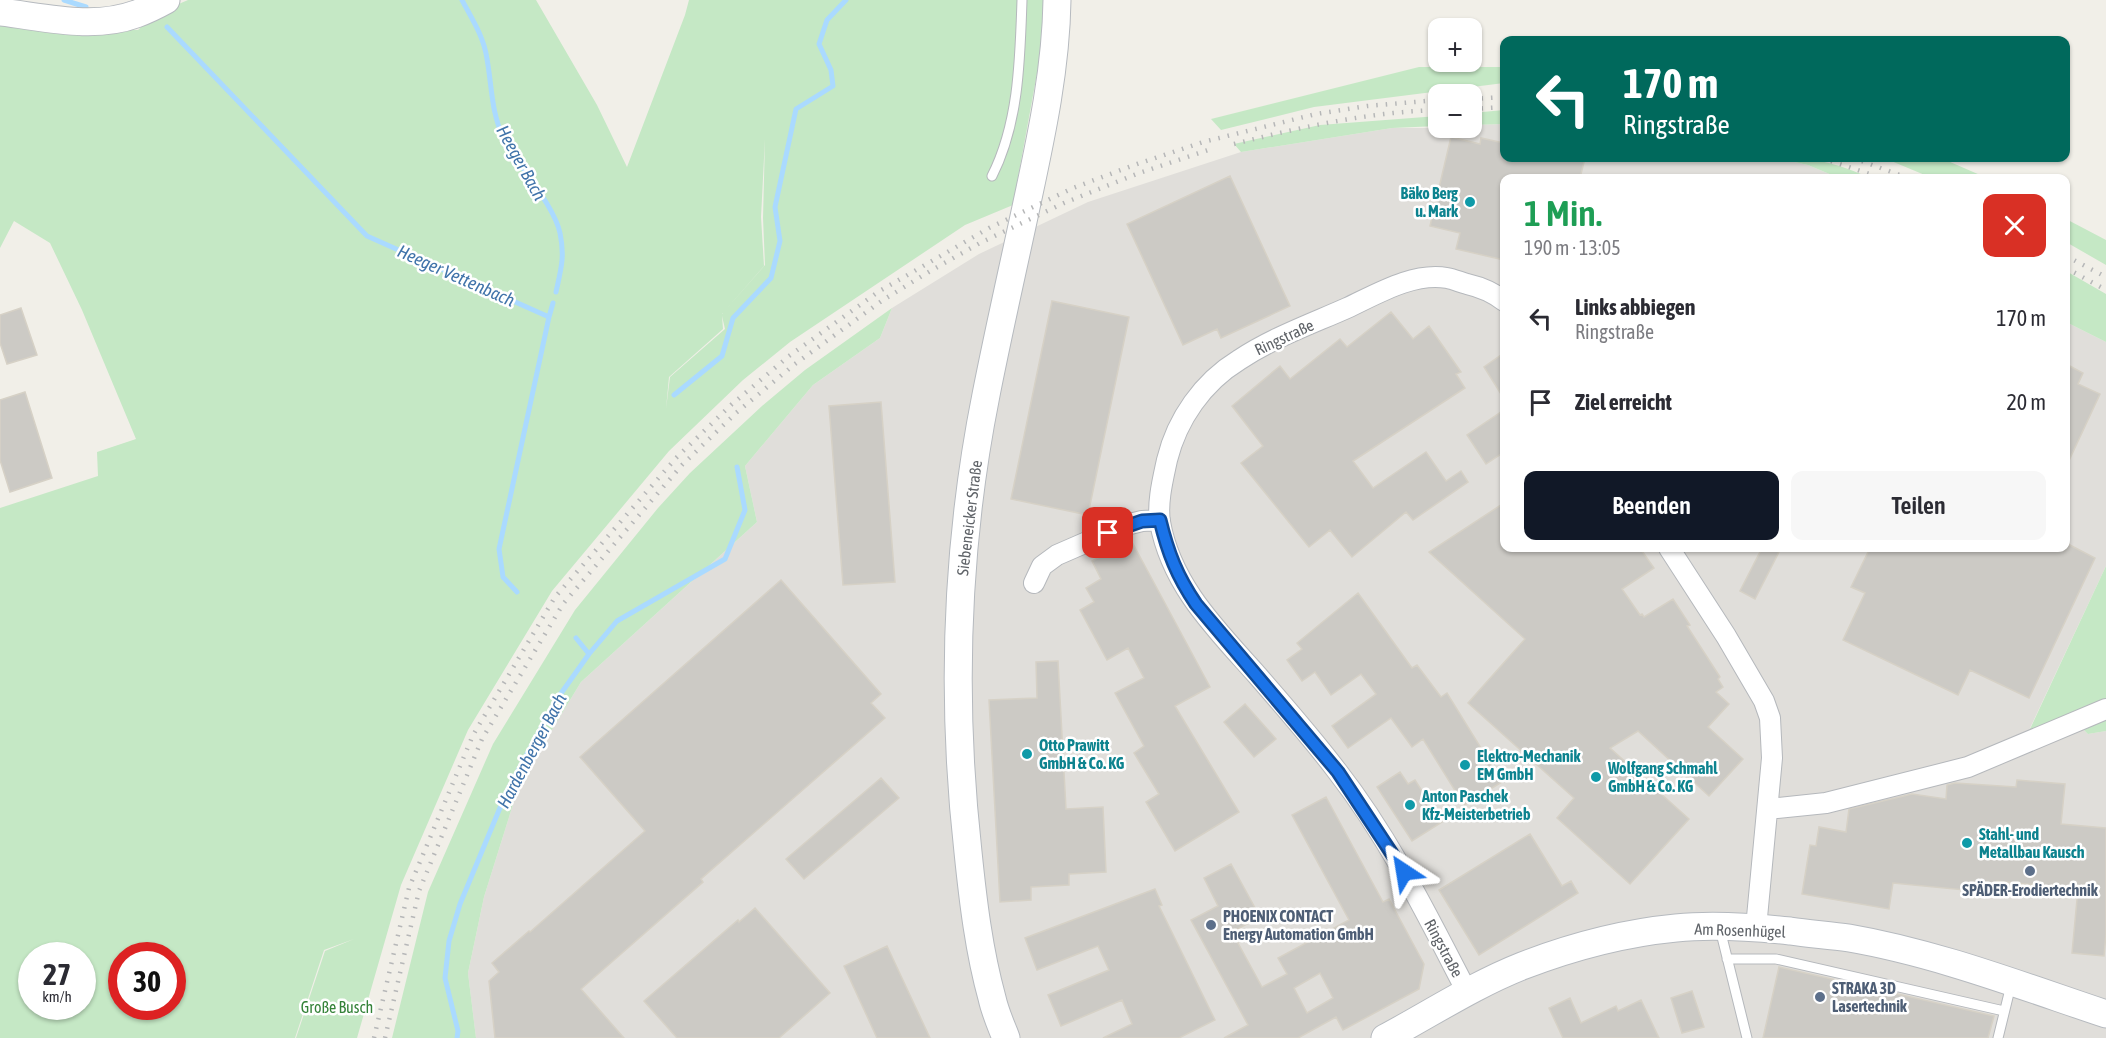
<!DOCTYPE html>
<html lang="de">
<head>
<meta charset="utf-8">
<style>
	:root { --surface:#fff; --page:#f7f7f7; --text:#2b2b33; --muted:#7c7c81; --accent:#111827 }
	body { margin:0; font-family:"Asap Condensed",sans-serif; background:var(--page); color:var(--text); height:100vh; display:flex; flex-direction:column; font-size:22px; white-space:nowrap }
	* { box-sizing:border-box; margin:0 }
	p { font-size:20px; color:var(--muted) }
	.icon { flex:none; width:33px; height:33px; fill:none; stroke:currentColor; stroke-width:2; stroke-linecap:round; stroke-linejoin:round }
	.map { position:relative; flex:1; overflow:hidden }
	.sheet { position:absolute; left:1500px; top:174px; width:570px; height:378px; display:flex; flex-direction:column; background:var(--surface); border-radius:12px; box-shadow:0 2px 4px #0004 }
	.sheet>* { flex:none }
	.guide { position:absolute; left:1500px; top:36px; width:570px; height:126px; border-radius:12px; box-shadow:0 2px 4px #0004; background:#00695c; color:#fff; overflow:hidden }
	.tools { position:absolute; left:1428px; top:18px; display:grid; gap:12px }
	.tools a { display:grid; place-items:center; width:54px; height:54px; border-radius:12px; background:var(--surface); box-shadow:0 2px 4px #0004; font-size:30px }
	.speed { position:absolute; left:18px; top:942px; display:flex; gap:12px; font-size:30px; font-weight:700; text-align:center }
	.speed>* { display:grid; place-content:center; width:78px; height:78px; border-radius:50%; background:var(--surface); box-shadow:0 2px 4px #0004; line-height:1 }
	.speed small { font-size:15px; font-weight:400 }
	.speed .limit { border:9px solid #d22; background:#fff; color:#111 }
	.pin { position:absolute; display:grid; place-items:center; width:51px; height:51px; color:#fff; margin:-26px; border-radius:12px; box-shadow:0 3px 9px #0006 }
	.me { position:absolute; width:66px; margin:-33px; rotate:327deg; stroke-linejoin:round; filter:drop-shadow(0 0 4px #0008) }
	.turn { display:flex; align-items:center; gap:21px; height:126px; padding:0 24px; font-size:27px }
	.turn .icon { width:78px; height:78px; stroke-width:2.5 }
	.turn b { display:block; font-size:42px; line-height:51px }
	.round { display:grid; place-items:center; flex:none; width:63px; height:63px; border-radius:12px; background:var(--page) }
	.headline { display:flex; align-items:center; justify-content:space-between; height:102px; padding:0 24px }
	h1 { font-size:36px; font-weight:600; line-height:45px; color:#1e9e55 }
	.action { display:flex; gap:12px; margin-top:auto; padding:12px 24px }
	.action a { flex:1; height:69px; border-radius:12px; background:var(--accent); color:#fff; font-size:24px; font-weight:600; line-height:69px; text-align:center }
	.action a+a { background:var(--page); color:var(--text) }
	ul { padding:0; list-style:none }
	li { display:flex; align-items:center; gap:18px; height:84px; padding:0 24px }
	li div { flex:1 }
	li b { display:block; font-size:22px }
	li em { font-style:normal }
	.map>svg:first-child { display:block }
	.industrial { fill:#e0deda }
	.green { fill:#c5e8c5; fill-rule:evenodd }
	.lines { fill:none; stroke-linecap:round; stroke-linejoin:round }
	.stream { stroke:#aadaff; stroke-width:5 }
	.building { fill:#cccac5; stroke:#d6d1c6; stroke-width:1.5; fill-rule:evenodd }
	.lane-casing { stroke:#b5b8bc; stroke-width:11 }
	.street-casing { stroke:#b5b8bc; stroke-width:22 }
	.secondary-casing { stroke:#b6babf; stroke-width:29 }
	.lane { stroke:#fff; stroke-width:9 }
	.street { stroke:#fff; stroke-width:20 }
	.secondary { stroke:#fff; stroke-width:27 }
	.rail { stroke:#b6b7b8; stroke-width:4.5; stroke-dasharray:1.5 8; stroke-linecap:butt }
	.route-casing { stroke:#114b97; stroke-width:15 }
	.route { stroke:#1a73e8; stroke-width:10 }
	.culture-dot { fill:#0f9aa8; stroke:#fff; stroke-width:2 }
	.service-dot { fill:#5c6f8a; stroke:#fff; stroke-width:2 }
	.labels { text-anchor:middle; stroke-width:5; stroke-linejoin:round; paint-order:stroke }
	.culture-label { font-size:16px; font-weight:bold; fill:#0d838f; stroke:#fff; text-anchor:start }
	.street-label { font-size:16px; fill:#5f6368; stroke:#fff }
	.service-label { font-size:16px; font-weight:bold; fill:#4e5e75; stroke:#fff; text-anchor:start }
	.park-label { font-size:16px; fill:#348238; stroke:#fff }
	.water-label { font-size:18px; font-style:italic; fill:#4174aa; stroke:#fff }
</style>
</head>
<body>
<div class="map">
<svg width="2106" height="1038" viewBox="0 0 2106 1038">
	<rect width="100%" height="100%" fill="#f1efe8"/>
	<path class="industrial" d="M1504 124V158H1777L1808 165 1839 178H1504V548H2066V322L2106 342V566L2030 728H2082L2088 734 2106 731V1038H476L468 973 484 897 520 782 581 682 757 522 745 466 813 385 880 338 892 308 979 254 1088 202 1241 152 1392 128H1472V125Z"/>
	<path class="green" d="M188 0H536L597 105 627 167 685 15 689 0H1044L1042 46 1013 205 965 225 790 342 743 380 669 451 552 591 468 730 401 885 357 1038H296L325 951 354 939 324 950 295 1038H0V508L98 476 97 452 136 439 82 310 50 243 14 221 0 248V22L138 30 153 15ZM765 139 763 218 765 265 722 314 764 266 761 217ZM722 316 725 329 670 377 666 409 669 377 723 329ZM32 956H82V1006H32ZM122 956H172V1006H122Z
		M1419 67H1504V83L1314 107 1221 130 1211 119Z
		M1504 110V124L1472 125V113Z
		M1438 116V126L1392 128 1241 152 1234 144 1320 125Z
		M1777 158C1816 157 1835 163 1871 178H1839L1808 165Z
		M1884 158H1941L1987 178H1932Z
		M2066 219 2106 240V265L2066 242Z
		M2066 271 2106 294V342L2066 322Z
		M892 308 880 338 813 385 745 466 757 522 581 682 520 782 484 897 468 973 476 1038H392L428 892 493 744 575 610 658 508 690 473 762 406 805 370Z
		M2106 566V731L2088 734 2082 728 2030 729Z"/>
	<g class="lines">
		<path class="stream" d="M64 0 86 7
			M462 0C472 19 484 37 487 59 492 86 491 113 504 139 519 167 554 205 560 233 565 257 561 269 556 292
			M167 27 367 236 549 317 499 549 503 577 517 592
			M549 317 553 303
			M674 395 722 356 733 318 771 278 780 241 775 207 796 109 833 86 831 70 819 44 827 20 846 0
			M576 638 589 654
			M457 1038 458 1031 445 978 449 941 460 904 507 791 557 699 589 654 617 621 725 559 745 510 737 467"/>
	</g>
	<path class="building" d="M1451 137 1480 144 1481 138 1504 143V158H1585L1580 178H1504V260L1456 249 1460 233 1430 226Z
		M1230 176 1290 306 1221 338 1217 329 1183 345 1127 224Z
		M1052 301 1129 317 1088 515 1011 499Z
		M21 308 37 355 7 364 0 343V315Z
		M1391 312 1413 339 1429 326 1461 372 1456 374 1465 388 1353 461 1373 488 1426 452 1446 481 1461 471 1468 482 1413 520 1406 512 1352 557 1330 530 1309 547 1241 463 1263 446 1232 406 1280 366 1290 379 1340 339 1347 347Z
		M1504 353V399L1484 367Z
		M2066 364 2083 373 2078 384 2100 394 2066 467Z
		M25 392 52 478 10 492 0 460V400Z
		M881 402 895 582 843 585 829 406Z
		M1504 410V452L1486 464 1467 435Z
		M1504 503V548H1640L1654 568 1622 589 1640 615 1642 614 1644 617 1673 599 1690 625 1687 626 1720 677 1718 679 1723 687 1716 692 1729 704 1708 727 1743 759 1709 796 1638 731 1610 748 1689 819 1630 884 1557 818 1574 798 1468 703 1525 639 1429 552Z
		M1131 540 1210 687 1175 706 1239 812 1175 851 1146 802 1159 794 1134 753 1144 746 1115 693 1144 678 1128 648 1107 660 1080 610 1094 602 1086 588 1101 579 1092 561Z
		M2066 543 2095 558 2029 698 1970 670 1958 695 1843 640 1865 593 1851 587 1870 548H2066Z
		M1762 548H1769L1779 552 1755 599 1740 591Z
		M781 580 881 694 871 703 885 718 701 879 703 882 581 989 624 1038H495L489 981 499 972 492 963 529 931 530 932 645 831 580 757Z
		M1358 593 1412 668 1417 665 1441 697 1447 693 1502 782 1464 805 1423 739 1412 747 1391 718 1348 748 1332 726 1376 694 1361 674 1331 695 1315 672 1302 681 1287 660 1302 649 1297 643Z
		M1058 661 1066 809 1103 807 1106 872 1069 874V885L1031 887V900L1000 902 989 700 1037 698 1036 662Z
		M1245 704 1276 739 1254 757 1224 722Z
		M1400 772 1408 784 1415 780 1442 822 1412 841 1377 787Z
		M881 778 899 798 804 879 786 859Z
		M2017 780 2065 784 2061 824 2106 828V934L2104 956 2072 953 2078 889 1997 881 1996 893 1893 883 1889 909 1802 894 1810 845 1816 846 1819 827 1846 832 1849 809 1912 794 1946 799 1947 785 1955 783 2016 787Z
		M1326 797 1383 902 1389 899 1424 964 1419 989 1343 1030 1336 1017 1298 1038H1224L1248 1025 1191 920 1218 906 1204 878 1231 864 1260 917 1232 932 1262 987 1287 974 1278 958 1349 920 1292 815ZM1320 973 1333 998 1307 1013 1294 988Z
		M1530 834 1562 886 1571 881 1578 893 1479 955 1439 890Z
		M1155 889 1162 905 1159 906 1215 1020 1179 1038H1103L1132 1024 1122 1000 1061 1026 1048 995 1109 970 1098 946 1037 970 1025 938Z
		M755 908 830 993 779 1038H677L644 1001 738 920 739 922Z
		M887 946 930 1038H877L844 966Z
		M1779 967 1994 1016 1988 1038H1763Z
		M1692 991 1704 1027 1682 1033 1671 998Z
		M1570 998 1581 1023 1616 1006 1618 1011 1641 1000 1659 1038H1563L1549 1008Z"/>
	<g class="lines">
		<defs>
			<path id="lane" d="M992 176C1019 123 1020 59 1022 0
				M1720 929 1747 1038
				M1727 959H1776L2004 1011
				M1998 1038 2011 985"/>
			<path id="street" d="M1669 548 1726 636 1764 701 1770 718 1772 758 1756 928
				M1034 583 1042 566 1057 555 1126 525 1142 521 1160 520
				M1768 809 1826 803 1968 767 2106 709
				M1467 992C1428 917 1390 839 1337 771 1312 738 1284 706 1257 675 1216 629 1171 585 1160 522 1157 502 1163 479 1167 460 1177 419 1203 382 1239 360 1272 338 1311 324 1347 308 1377 294 1413 272 1447 278 1453 279 1460 282 1467 284 1480 287 1494 293 1504 301"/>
			<path id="secondary" d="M0 12C44 17 93 30 136 14 147 10 157 5 166 0
				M1006 1038C1001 1025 995 1012 992 998 979 951 973 901 968 852 951 700 956 545 986 395 999 329 1014 264 1028 198 1042 133 1056 67 1057 0
				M1385 1038C1430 1014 1474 985 1522 966 1571 947 1624 933 1676 928 1714 924 1753 927 1790 931 1809 934 1829 935 1849 938 1936 953 2022 986 2106 1014"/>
		</defs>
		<use href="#lane" class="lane-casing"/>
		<use href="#street" class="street-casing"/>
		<use href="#secondary" class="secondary-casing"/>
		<use href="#lane" class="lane"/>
		<use href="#street" class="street"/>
		<use href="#secondary" class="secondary"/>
		<path class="rail" d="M1472 99 1504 97
			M1472 109 1504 107
			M1234 144C1302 127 1369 112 1438 110
			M1822 158 1881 178
			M1853 158 1908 178
			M2066 256 2106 277
			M2066 268 2106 290
			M374 1038 409 888 473 735 555 597 676 458 731 405 789 356 878 292 989 228 1073 188 1137 164 1203 142 1316 114 1367 106 1438 100
			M385 1038 419 891 482 739 563 604 682 465 736 413 795 364 883 300 932 270 980 243 1064 203 1139 173 1208 150"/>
	</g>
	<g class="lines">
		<defs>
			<path id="route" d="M1108 533 1142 521 1160 520C1168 553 1177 576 1196 604L1338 772 1404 872"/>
		</defs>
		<use href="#route" class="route-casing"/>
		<use href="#route" class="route"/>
	</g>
	<g class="culture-dot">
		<circle cx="1470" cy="202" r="6"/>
		<circle cx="1027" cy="754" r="6"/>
		<circle cx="1465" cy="765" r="6"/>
		<circle cx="1596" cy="777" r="6"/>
		<circle cx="1410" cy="805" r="6"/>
		<circle cx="1967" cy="843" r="6"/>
	</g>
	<g class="service-dot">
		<circle cx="2030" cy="871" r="6"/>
		<circle cx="1211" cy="925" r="6"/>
		<circle cx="1820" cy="997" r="6"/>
	</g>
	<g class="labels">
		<g class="culture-label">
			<text x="1458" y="199" text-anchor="end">Bäko Berg<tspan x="1458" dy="18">u. Mark</tspan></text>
			<text x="1039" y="751">Otto Prawitt<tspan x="1039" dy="18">GmbH &amp; Co. KG</tspan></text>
			<text x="1477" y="762">Elektro-Mechanik<tspan x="1477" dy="18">EM GmbH</tspan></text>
			<text x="1608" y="774">Wolfgang Schmahl<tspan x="1608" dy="18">GmbH &amp; Co. KG</tspan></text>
			<text x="1422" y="802">Anton Paschek<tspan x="1422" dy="18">Kfz-Meisterbetrieb</tspan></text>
			<text x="1979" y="840">Stahl- und<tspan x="1979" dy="18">Metallbau Kausch</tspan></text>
		</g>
		<g class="street-label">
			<text transform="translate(1284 337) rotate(-25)" y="6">Ringstraße</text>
			<text transform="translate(969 518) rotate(-83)" y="6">Siebeneicker Straße</text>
			<text transform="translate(1740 930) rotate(2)" y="6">Am Rosenhügel</text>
			<text transform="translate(1444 948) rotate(62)" y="6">Ringstraße</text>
		</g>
		<g class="service-label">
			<text x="2030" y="896" text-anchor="middle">SPÄDER-Erodiertechnik</text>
			<text x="1223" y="922">PHOENIX CONTACT<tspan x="1223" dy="18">Energy Automation GmbH</tspan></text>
			<text x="1832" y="994">STRAKA 3D<tspan x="1832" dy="18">Lasertechnik</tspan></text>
		</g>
		<g class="park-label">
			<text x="337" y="1013">Große Busch</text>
		</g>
		<g class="water-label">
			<text transform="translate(521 163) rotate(61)" y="6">Heeger Bach</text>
			<text transform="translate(456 276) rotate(24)" y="6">Heeger Vettenbach</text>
			<text transform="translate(532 751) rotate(-62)" y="6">Hardenberger Bach</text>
		</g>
	</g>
</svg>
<div class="tools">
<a>+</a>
<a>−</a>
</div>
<div class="speed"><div>27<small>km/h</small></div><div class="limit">30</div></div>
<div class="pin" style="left:1108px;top:533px;background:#d93025"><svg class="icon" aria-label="arrive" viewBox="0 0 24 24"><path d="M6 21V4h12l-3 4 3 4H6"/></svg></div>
<svg class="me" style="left:1404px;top:872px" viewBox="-20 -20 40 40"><path d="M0-17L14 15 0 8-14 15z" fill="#1a73e8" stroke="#fff" stroke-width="4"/></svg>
<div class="guide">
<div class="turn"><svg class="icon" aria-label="left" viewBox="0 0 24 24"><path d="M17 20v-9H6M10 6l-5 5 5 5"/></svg><div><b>170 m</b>Ringstraße</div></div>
</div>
<section class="sheet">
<div class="headline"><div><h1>1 Min.</h1><p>190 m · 13:05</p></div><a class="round" style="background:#d93025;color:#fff"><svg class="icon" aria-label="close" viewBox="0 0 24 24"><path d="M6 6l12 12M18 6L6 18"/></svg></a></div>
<ul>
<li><svg class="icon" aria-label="left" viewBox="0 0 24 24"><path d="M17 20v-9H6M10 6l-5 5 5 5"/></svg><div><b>Links abbiegen</b><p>Ringstraße</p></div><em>170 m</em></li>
<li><svg class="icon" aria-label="arrive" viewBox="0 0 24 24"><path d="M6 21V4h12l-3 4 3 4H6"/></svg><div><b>Ziel erreicht</b></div><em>20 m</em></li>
</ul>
<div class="action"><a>Beenden</a><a>Teilen</a></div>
</section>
</div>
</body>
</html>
